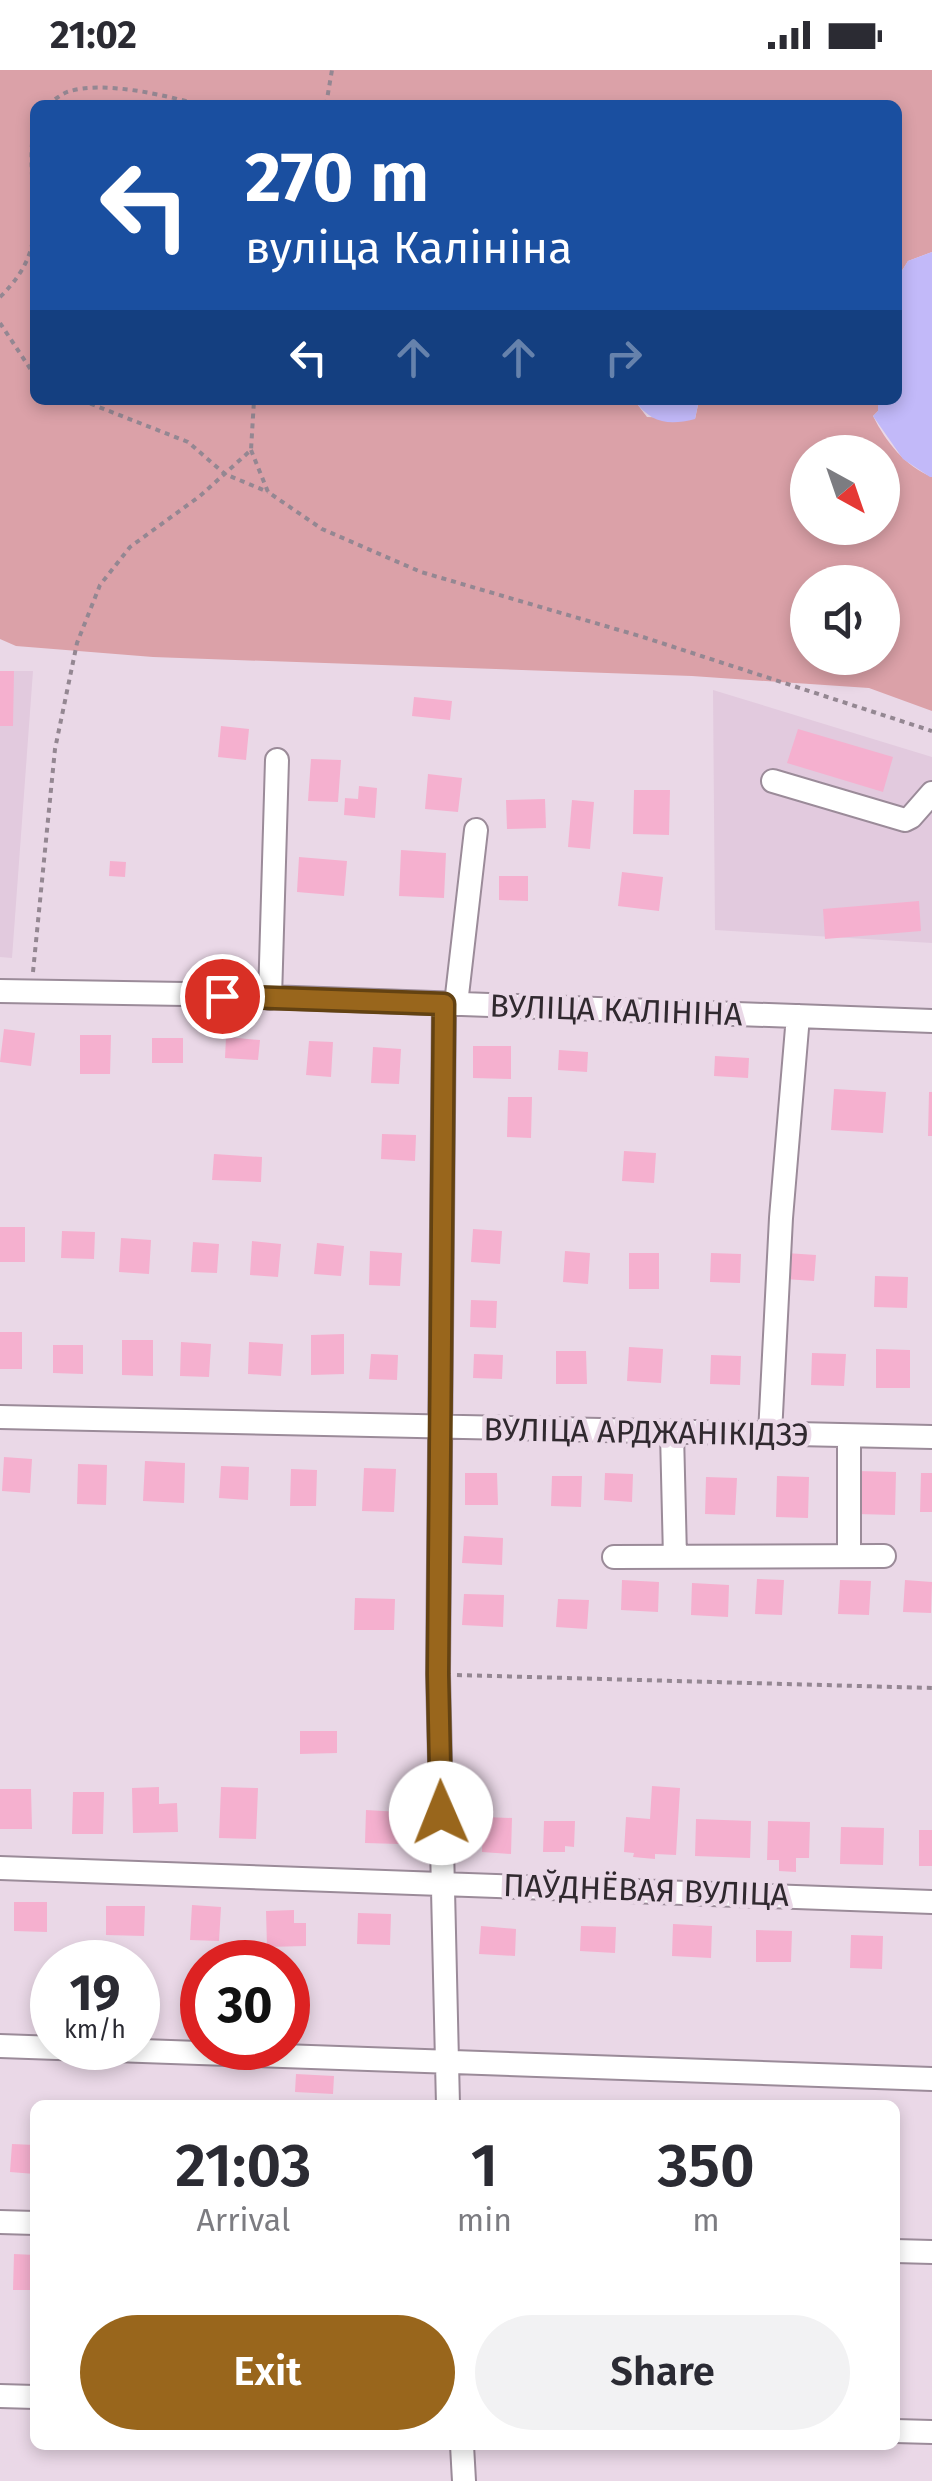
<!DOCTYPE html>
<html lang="en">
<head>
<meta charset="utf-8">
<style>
	:root { --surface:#fff; --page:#f2f2f3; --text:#2b2b33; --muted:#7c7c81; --accent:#99661c }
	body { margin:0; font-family:"Fira Sans",sans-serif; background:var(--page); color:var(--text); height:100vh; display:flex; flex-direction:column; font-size:38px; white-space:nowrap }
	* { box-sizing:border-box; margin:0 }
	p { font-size:32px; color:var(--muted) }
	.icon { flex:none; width:55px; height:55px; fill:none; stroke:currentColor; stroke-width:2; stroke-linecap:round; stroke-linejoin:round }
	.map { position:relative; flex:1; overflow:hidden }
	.sheet { position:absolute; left:30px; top:2030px; width:870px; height:350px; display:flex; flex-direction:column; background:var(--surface); border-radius:15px; box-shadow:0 5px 15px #0003 }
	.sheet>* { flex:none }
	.banner { position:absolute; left:30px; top:30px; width:872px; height:305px; border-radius:15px; box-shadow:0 5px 15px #0003; background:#1a4fa0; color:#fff; overflow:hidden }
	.needle { width:65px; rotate:140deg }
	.controls { position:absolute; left:790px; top:365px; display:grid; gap:20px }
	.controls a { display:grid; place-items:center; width:110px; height:110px; border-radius:50%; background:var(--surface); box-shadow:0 5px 15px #0003; font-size:50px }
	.speed { position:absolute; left:30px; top:1870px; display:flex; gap:20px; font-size:50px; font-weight:700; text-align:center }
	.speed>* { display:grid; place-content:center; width:130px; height:130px; border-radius:50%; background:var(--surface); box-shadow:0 5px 15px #0003; line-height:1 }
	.speed small { font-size:25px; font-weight:400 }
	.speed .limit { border:15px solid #d22; background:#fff; color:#111 }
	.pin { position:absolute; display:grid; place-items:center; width:85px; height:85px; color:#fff; margin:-42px; border:5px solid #fff; border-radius:50%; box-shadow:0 2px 10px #0007 }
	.me { position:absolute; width:110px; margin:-55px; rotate:359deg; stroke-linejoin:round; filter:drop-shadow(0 0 8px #0008) }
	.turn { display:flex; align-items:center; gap:35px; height:210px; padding:0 50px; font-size:45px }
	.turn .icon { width:130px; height:130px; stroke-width:2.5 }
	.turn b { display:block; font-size:70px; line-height:85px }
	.lanes { display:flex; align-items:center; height:95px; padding:0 50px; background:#0003; justify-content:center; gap:50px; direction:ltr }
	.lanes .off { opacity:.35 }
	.eta { display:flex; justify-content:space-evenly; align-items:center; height:170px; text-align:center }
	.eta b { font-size:60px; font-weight:600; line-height:70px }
	.button { display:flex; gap:20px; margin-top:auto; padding:20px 50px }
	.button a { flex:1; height:115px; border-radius:60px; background:var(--accent); color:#fff; font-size:40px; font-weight:600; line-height:115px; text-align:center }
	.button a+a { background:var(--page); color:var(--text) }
	.status { display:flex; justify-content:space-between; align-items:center; height:70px; padding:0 50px; background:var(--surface); direction:ltr }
	.status svg { height:28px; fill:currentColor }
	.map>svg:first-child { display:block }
	.built { fill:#e2cade }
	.green { fill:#dba1a8; fill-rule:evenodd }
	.water { fill:#c2b9f9 }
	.building { fill:#f5b0cf }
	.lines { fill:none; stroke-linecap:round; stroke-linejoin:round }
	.minor-casing { stroke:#9b8b99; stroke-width:26 }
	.path { stroke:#948792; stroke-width:4; stroke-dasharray:5 5; stroke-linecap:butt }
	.minor { stroke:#fff; stroke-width:22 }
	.route-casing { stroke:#634212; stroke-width:25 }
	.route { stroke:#99661c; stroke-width:18 }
	.labels { text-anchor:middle; stroke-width:9; stroke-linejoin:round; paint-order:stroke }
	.street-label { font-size:32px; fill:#30292f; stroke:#ead8e7 }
</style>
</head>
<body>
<div class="status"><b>21:02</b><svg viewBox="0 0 49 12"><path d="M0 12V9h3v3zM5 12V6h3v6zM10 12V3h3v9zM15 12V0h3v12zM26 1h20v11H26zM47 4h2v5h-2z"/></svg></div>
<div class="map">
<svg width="932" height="2411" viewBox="0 0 932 2411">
	<rect width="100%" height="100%" fill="#ead8e7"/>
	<path class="built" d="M0 601H33L12 888 0 887Z
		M713 620 932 687V873L715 860Z"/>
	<path class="green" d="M0 0H932V182L908 191 898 207V35H35V330H634L647 347 695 349 699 330H878V341L873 346C886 372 905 396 932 407V641L869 618 692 606 153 587 16 576 0 569ZM808 382H882V458H808ZM808 512H882V588H808Z"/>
	<path class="water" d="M932 182V407H930L903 389 873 346 878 341V330H898V207L908 191Z
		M634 330H699L695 349C668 356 651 353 634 330Z"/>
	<path class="building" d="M0 601H14L13 656H0Z
		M414 627 452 631 450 650 412 646Z
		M221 656 249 659 246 690 218 687Z
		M798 659 893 687 883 722 787 693Z
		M311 689 341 690 338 732 308 731Z
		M428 704 462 708 458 742 425 739Z
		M359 716 377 718 375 748 344 745 345 728 358 729Z
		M634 720H670L669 765 633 764Z
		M545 729 546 758 507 759 506 730Z
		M572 730 594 732 590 779 568 777Z
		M401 780 446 783 444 828 399 826Z
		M299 787 347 791 344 826 297 822Z
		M110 791 126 792 125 807 109 806Z
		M622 802 663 807 659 841 618 836Z
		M499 806H528V831L499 830Z
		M919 831 921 861 825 869 823 839Z
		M4 959 35 963 31 996 0 992Z
		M80 965H111L110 1004H80Z
		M226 967 260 970 258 990 225 988Z
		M152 968H183V993H152Z
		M309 971 333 972 331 1007 306 1005Z
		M473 976H511V1009L473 1008Z
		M373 977 401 979 399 1014 371 1013Z
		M559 980 588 982 587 1002 558 1000Z
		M715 986 749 988 748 1008 714 1006Z
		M834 1019 886 1022 883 1063 831 1060Z
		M929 1022H932V1066H928Z
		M508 1027H532L531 1068 507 1067Z
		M382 1064 416 1065 415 1091 381 1089Z
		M624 1081 656 1083 654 1113 622 1111Z
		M214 1084 262 1087 261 1112 212 1110Z
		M0 1157H25V1192H0Z
		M473 1159 502 1161 500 1194 471 1192Z
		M62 1161 95 1162 94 1189 61 1188Z
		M121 1168 151 1170 149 1204 119 1202Z
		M252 1171 281 1174 278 1207 250 1205Z
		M193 1172 219 1174 217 1203 191 1202Z
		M317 1173 344 1176 341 1206 314 1204Z
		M370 1181 402 1183 400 1216 369 1215Z
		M565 1181 590 1183 588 1214 563 1212Z
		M629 1183H659V1219H629Z
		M711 1183 741 1184 740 1213 710 1212Z
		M786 1183 816 1185 814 1211 785 1209Z
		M875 1206 908 1207 907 1238 874 1237Z
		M471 1230 497 1231 496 1258 470 1257Z
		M0 1262H22V1299H0Z
		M344 1264V1304L311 1305V1265Z
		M122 1270H153V1306L122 1305Z
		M181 1272 211 1274 209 1307 180 1306Z
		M249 1272 283 1274 281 1306 248 1304Z
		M53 1275H83V1304L53 1303Z
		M629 1277 663 1279 661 1313 627 1311Z
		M876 1279 910 1280V1318H876Z
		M556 1281H586L587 1314H556Z
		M812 1283 846 1284 844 1316 811 1315Z
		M371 1284 398 1285 397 1310 369 1309Z
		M474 1284 503 1285 502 1309 473 1308Z
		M711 1285 741 1286 740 1315 710 1314Z
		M4 1387 32 1389 30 1423 2 1421Z
		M145 1391 185 1393 184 1433 143 1431Z
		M78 1394 107 1395 106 1435 77 1434Z
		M221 1396 249 1397 248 1430 219 1428Z
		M364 1398 396 1399 394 1442 362 1441Z
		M291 1399 317 1400 316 1436H290Z
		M858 1401 896 1402 895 1445 857 1444Z
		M465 1403H497L498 1435H465Z
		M605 1403 633 1404 632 1432 604 1430Z
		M921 1403H932V1442H920Z
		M552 1406H582L581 1437 551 1436Z
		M777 1406 809 1407 808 1448 776 1447Z
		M706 1407 737 1408 735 1445 705 1444Z
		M464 1466 503 1468 502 1495 462 1493Z
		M757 1509 784 1510 782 1545 755 1544Z
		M622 1510 659 1512 658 1542 621 1540Z
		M840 1510 871 1511 869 1545 838 1544Z
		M905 1510 932 1512 931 1543 903 1542Z
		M692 1513 729 1515 728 1547 691 1545Z
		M464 1524 504 1525 503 1557 462 1555Z
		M355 1528 395 1529 394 1560H354Z
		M558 1529 589 1530 587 1559 556 1557Z
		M300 1661H337V1683L300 1684Z
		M652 1716 680 1718 676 1785 655 1784V1789L633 1787 634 1783 624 1782 626 1747 650 1749Z
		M159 1717V1734L177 1733 178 1762 133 1763 132 1718Z
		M221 1717 258 1718 256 1769 219 1768Z
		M0 1719H31L32 1759H0Z
		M73 1722H104L103 1764H72Z
		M366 1740 400 1742 399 1774 365 1773Z
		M483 1747 512 1748 511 1784 482 1782Z
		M696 1749 751 1751 750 1788 695 1786Z
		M544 1751H575L574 1777 565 1776V1782H543Z
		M768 1751 810 1752 809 1788H796V1802L779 1801V1790H767Z
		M841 1757 884 1758 883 1795 840 1794Z
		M919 1760H932V1796H919Z
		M14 1832H47V1862L14 1861Z
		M192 1835 221 1837 219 1871 190 1870Z
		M106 1836H145L144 1866 106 1865Z
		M294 1840V1853H306V1876L267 1877 266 1841Z
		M358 1843 391 1844 390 1875 357 1874Z
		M673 1854 712 1856 711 1888 672 1886Z
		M481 1856 516 1859 515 1886 479 1884Z
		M581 1856 616 1857 615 1883 580 1881Z
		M756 1860 792 1861 791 1892H756Z
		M851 1865 883 1866 882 1899 850 1898Z
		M296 2004 334 2006 333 2024 295 2022Z
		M12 2074 35 2075V2104L10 2102Z
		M14 2184 35 2185V2220H13Z"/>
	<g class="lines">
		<defs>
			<path id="minor" d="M773 711 905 750 911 747 932 723
				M0 921 185 924 932 951
				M270 928 277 690
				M444 934 438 1604 448 2035
				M456 934 476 760
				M0 1347 932 1367
				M672 1363 675 1487
				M770 1364 781 1148 798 946
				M849 1366V1486
				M614 1487 884 1486
				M0 1798 932 1832
				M0 1976 932 2009
				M0 2152 35 2153
				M895 2181 932 2182
				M0 2326 35 2327
				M895 2361 932 2362
				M462 2375 464 2411"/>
		</defs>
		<use href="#minor" class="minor-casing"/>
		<path class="path" d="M47 35C53 31 60 25 67 22 102 10 165 25 200 35
			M326 35 332 0
			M0 227C61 168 20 122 35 54
			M0 253 35 306
			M81 330 188 372 225 404 268 422
			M251 380 268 422 322 459 421 502 643 567 932 661
			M33 902 55 679 77 573 100 515 130 477 200 426 251 380 254 330
			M457 1605 932 1618"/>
		<use href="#minor" class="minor"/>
	</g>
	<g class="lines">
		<defs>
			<path id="route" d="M222 926 444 934 438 1604 441 1743"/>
		</defs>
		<use href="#route" class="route-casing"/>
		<use href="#route" class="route"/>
	</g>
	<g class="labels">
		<g class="street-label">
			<text transform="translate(616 940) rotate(2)" y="11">ВУЛІЦА КАЛІНІНА</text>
			<text transform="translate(646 1362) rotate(1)" y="11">ВУЛІЦА АРДЖАНІКІДЗЭ</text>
			<text transform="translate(646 1820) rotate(2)" y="11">ПАЎДНЁВАЯ ВУЛІЦА</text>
		</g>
	</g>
</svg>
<div class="controls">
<a><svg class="needle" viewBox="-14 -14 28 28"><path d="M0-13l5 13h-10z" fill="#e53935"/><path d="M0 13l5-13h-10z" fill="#7c7c81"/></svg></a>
<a><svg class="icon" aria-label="sound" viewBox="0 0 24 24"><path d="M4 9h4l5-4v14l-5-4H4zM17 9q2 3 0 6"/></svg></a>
</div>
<div class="speed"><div>19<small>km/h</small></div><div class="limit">30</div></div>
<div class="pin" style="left:222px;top:926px;background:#d93025"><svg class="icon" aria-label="arrive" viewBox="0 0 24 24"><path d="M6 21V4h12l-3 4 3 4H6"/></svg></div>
<svg class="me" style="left:441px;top:1743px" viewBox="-20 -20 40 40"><circle r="19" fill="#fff"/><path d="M0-13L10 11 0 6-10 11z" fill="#99661c"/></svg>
<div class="banner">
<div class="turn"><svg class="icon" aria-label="left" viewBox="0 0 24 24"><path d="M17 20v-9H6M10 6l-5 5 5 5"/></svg><div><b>270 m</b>вуліца Калініна</div></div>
<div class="lanes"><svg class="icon" aria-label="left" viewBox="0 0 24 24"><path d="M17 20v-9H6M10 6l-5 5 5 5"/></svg><svg class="icon off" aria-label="ahead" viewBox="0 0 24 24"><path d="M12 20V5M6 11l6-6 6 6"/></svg><svg class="icon off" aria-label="ahead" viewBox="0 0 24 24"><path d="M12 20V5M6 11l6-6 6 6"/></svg><svg class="icon off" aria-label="right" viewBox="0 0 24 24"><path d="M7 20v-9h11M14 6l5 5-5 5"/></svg></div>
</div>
<section class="sheet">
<div class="eta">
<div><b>21:03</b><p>Arrival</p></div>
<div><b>1</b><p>min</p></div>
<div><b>350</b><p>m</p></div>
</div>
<div class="button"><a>Exit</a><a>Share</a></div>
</section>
</div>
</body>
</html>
